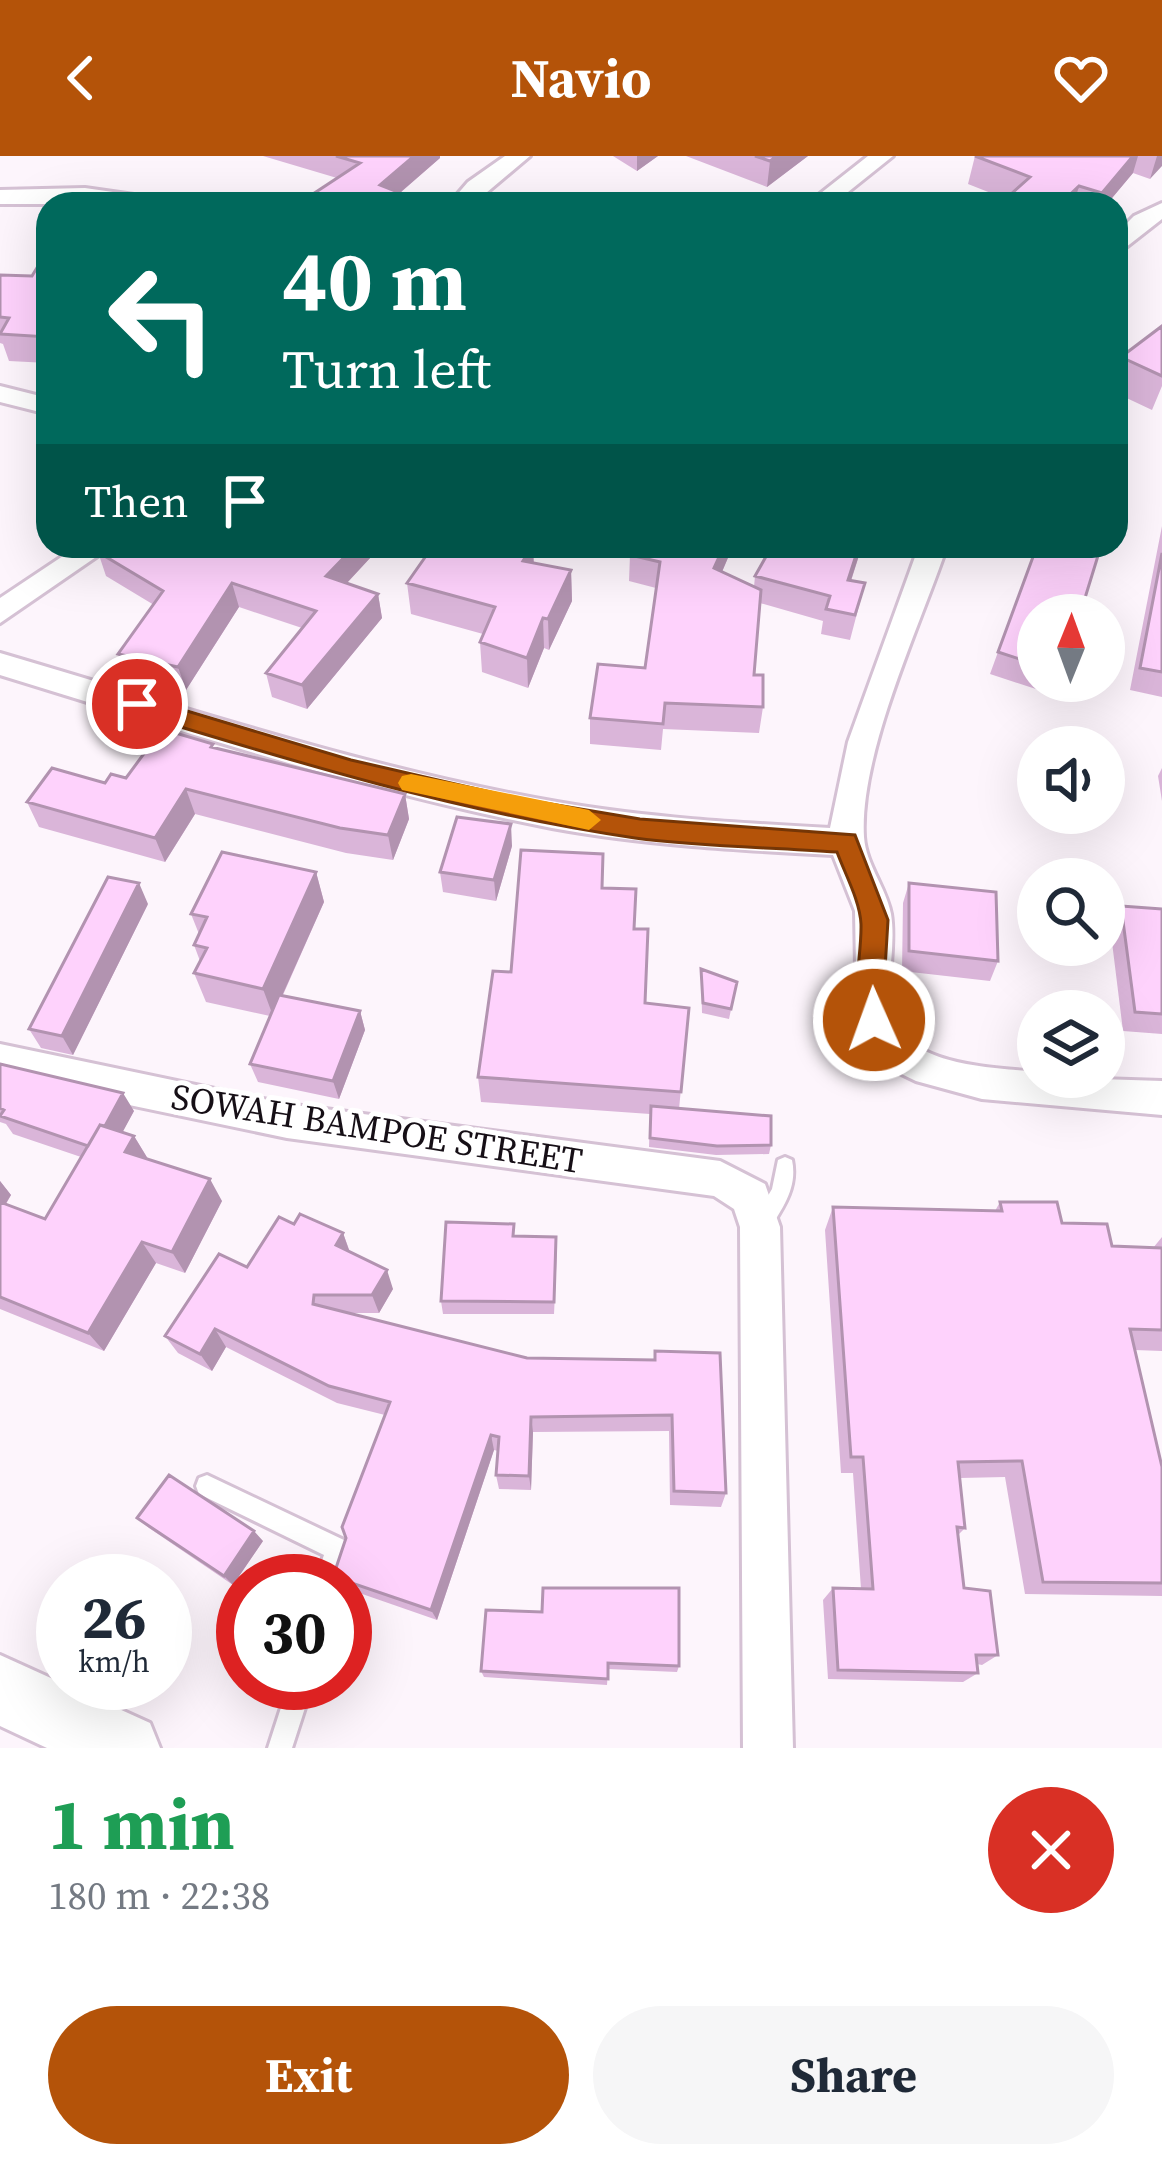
<!DOCTYPE html>
<html lang="en">
<head>
<meta charset="utf-8">
<style>
	:root { --surface:#fff; --page:#f6f6f7; --text:#1f2937; --muted:#747a83; --accent:#b45309 }
	body { margin:0; font-family:"Source Serif 4",serif; background:var(--page); color:var(--text); height:100vh; display:flex; flex-direction:column; font-size:45px; white-space:nowrap }
	* { box-sizing:border-box; margin:0 }
	p { font-size:39px; color:var(--muted) }
	.icon { flex:none; width:66px; height:66px; fill:none; stroke:currentColor; stroke-width:2; stroke-linecap:round; stroke-linejoin:round }
	.map { position:relative; height:1592px; overflow:hidden }
	.side { display:flex; flex-direction:column; background:var(--surface); flex:1 }
	.side>* { flex:none }
	.hud { position:absolute; left:36px; top:36px; width:1092px; height:366px; border-radius:36px; box-shadow:0 12px 48px #0002; background:#00695c; color:#fff; overflow:hidden }
	.needle { width:78px; rotate:1deg }
	.buttons { position:absolute; left:1017px; top:438px; display:grid; gap:24px }
	.buttons a { display:grid; place-items:center; width:108px; height:108px; border-radius:50%; background:var(--surface); box-shadow:0 12px 48px #0002; font-size:60px }
	.speed { position:absolute; left:36px; top:1398px; display:flex; gap:24px; font-size:60px; font-weight:700; text-align:center }
	.speed>* { display:grid; place-content:center; width:156px; height:156px; border-radius:50%; background:var(--surface); box-shadow:0 12px 48px #0002; line-height:1 }
	.speed small { font-size:30px; font-weight:400 }
	.speed .limit { border:18px solid #d22; background:#fff; color:#111 }
	.pin { position:absolute; display:grid; place-items:center; width:102px; height:102px; color:#fff; margin:-51px; border:6px solid #fff; border-radius:50%; box-shadow:0 3px 12px #0007 }
	.me { position:absolute; width:132px; margin:-66px; rotate:358deg; stroke-linejoin:round; filter:drop-shadow(0 0 9px #0008) }
	.turn { display:flex; align-items:center; gap:42px; height:252px; padding:0 48px; font-size:54px }
	.turn .icon { width:156px; height:156px; stroke-width:2.5 }
	.turn b { display:block; font-size:84px; line-height:102px }
	.then { display:flex; align-items:center; height:114px; padding:0 48px; background:#0003; gap:24px; font-size:45px }
	.round { display:grid; place-items:center; flex:none; width:126px; height:126px; border-radius:63px; background:var(--page) }
	.overview { display:flex; align-items:center; justify-content:space-between; height:204px; padding:0 48px }
	h1 { font-size:72px; font-weight:700; line-height:90px; color:#1e9e55 }
	.action { display:flex; gap:24px; margin-top:auto; padding:24px 48px }
	.action a { flex:1; height:138px; border-radius:72px; background:var(--accent); color:#fff; font-size:48px; font-weight:700; line-height:138px; text-align:center }
	.action a+a { background:var(--page); color:var(--text) }
	header { display:flex; justify-content:space-between; align-items:center; height:156px; padding:0 48px; background:var(--accent); color:#fff; font-size:54px; font-weight:700 }
	.map>svg:first-child { display:block }
	.lines { fill:none; stroke-linecap:round; stroke-linejoin:round }
	.lane-casing { stroke:#d5c1d4; stroke-width:6 }
	.street-casing { stroke:#d5c1d4; stroke-width:6 }
	.secondary-casing { stroke:#d5c1d4; stroke-width:6 }
	.lane { fill:#fff; fill-rule:evenodd }
	.street { fill:#fff; fill-rule:evenodd }
	.secondary { fill:#fff; fill-rule:evenodd }
	.wall { fill:#dab5d9 }
	.shaded-wall { fill:#b293b0 }
	.building { fill:#fed2fc; stroke:#b293b0; stroke-width:3 }
	.route { fill:#b45309; stroke:#753606; stroke-width:3 }
	.slow { fill:#f59e0b }
	.labels { text-anchor:middle; stroke-width:10; stroke-linejoin:round; paint-order:stroke }
	.street-label { font-size:36px; fill:#160f16; stroke:#fff }
</style>
</head>
<body>
<header><svg class="icon" aria-label="back" viewBox="0 0 24 24"><path d="M15 5l-7 7 7 7"/></svg>Navio<svg class="icon" aria-label="heart" viewBox="0 0 24 24"><path d="M12 20l-8-8c-3-5 5-10 8-4 3-6 11-1 8 4z"/></svg></header>
<div class="map">
<svg width="1162" height="1592" viewBox="0 0 1162 1592">
	<rect width="100%" height="100%" fill="#fdf5fc"/>
	<g class="lines">
		<defs>
			<path id="lane" d="M785 1001 792 1004C798 1032 782 1053 767 1077L760 1080 753 1077 750 1070 772 1033 778 1004Z
				M207 1319 346 1385 350 1393 339 1425H315L324 1399 199 1338 196 1330 199 1322Z
				M289 1527H313L292 1592H268Z"/>
			<path id="street" d="M505 0H530L473 48H449L468 26Z
				M868 0H893L833 48H807Z
				M85 32 148 41 160 48H0V34Z
				M1162 47V63L1116 99V78L1134 60Z
				M0 230 48 242V258L0 246Z
				M78 390H112L0 467V442Z
				M919 390H947C920 470 859 598 864 681 866 709 886 731 891 758 896 789 887 820 890 850 898 911 991 911 1038 916V921L1162 925V959L982 943 916 925 881 908 857 868 855 755 833 699C739 694 645 689 552 672 365 636 183 575 0 519V497C184 551 367 613 557 646 648 662 738 667 830 672L848 586Z
				M0 888 287 948 720 1005 765 1028 780 1071 793 1592H743L740 1071 734 1053 714 1040 287 982 0 922Z"/>
			<path id="secondary" d="M0 1499 150 1567 160 1592H47L0 1570Z"/>
		</defs>
		<use href="#lane" class="lane-casing"/>
		<use href="#street" class="street-casing"/>
		<use href="#secondary" class="secondary-casing"/>
		<use href="#lane" class="lane"/>
		<use href="#street" class="street"/>
		<use href="#secondary" class="secondary"/>
	</g>
	<path class="wall" d="M263 0H440V2L400 37 421 45V48H314L313 38 337 22Z
		M613 0H658L637 15Z
		M686 0H808L767 31Z
		M975 0H1162L1150 23 1133 17 1107 48H1000L1006 43 968 28Z
		M48 111V207L9 205 3 188 0 187V119L32 120Z
		M1162 170V230L1152 254 1116 237V216L1121 201Z
		M1162 370V541L1130 534Z
		M369 390 371 401 347 427 378 438 382 462 307 553 272 541 266 517 302 472 239 451 186 534 126 521 118 498 154 449 106 420 98 396Z
		M533 390 534 407 571 414 572 445 549 494 544 492 528 532 482 516 480 486 483 478 411 458 407 427Z
		M634 390H733L722 416 754 431 755 420 772 390H862L851 425 865 427 850 484 821 478 823 465 760 447 754 519 763 551 759 577 663 573 661 594 590 588V562L645 512 656 432 629 425 630 399Z
		M1038 459V525H1047L1042 535 990 518 998 496Z
		M214 592 405 638 409 663 393 704 346 697 195 658 165 706 39 671 27 646 126 622Z
		M1162 612V645L1158 620Z
		M512 690 496 745 443 736 440 716Z
		M316 716 324 746 283 839 360 855 365 874 339 943 258 926 250 908 270 860 206 846 194 817 200 805 194 789 199 778 191 758Z
		M909 727 998 805 990 825 902 815 903 747Z
		M603 732 634 773 645 847 689 852 679 953 771 989 769 998 716 999 649 991 650 958 481 946 478 921 511 816Z
		M148 748 73 899 41 892 29 873Z
		M1121 750 1162 753V878L1123 875 1110 770Z
		M701 813 737 826 729 863 702 857Z
		M0 908 134 955 122 976 134 980 148 1003 222 1045 185 1117 156 1107 104 1195 0 1153V1025L11 1039 6 1048 45 1063 81 1001 13 978 6 968 0 966Z
		M1000 1046 1062 1067 1112 1090 1153 1092 1162 1081V1195L1135 1194 1162 1311V1440L1025 1438 1005 1321 960 1322 965 1372 958 1379 964 1432 998 1499 982 1509 977 1508 978 1517 963 1526 828 1523 823 1444 833 1432 861 1433 853 1317H841L825 1074 833 1051 995 1055Z
		M343 1077 350 1096 393 1133 379 1157H349L527 1202 654 1204 655 1195 726 1337 721 1351 670 1349 669 1275 533 1276 531 1334 499 1333 496 1319 498 1295 494 1294 437 1464 345 1432V1425H333L328 1419 335 1415 385 1259 337 1247 226 1191 212 1215 178 1197 165 1180 247 1111Z
		M515 1080 557 1095 554 1158H443L441 1145Z
		M137 1362 263 1385 233 1429 149 1372Z
		M486 1454 679 1510 677 1516 608 1513 607 1529 484 1521 481 1515Z"/>
	<path class="shaded-wall" d="M414 0H440V2L387 48 380 29Z
		M637 0H658L637 15Z
		M777 0H808L767 31 770 5Z
		M1133 0H1138L1133 17 1107 48H1099L1102 37Z
		M1157 0H1162V10L1150 23Z
		M1079 30 1074 48H1060Z
		M355 390H369L371 401 331 444 326 420Z
		M533 390 534 420 523 405Z
		M724 390H733L712 439 714 412Z
		M859 390H862L843 449 848 424Z
		M571 414 572 445 549 494 548 463Z
		M232 427 239 451 186 534 178 511Z
		M378 438 382 462 307 553 302 529Z
		M543 462 544 492 528 532 527 502Z
		M186 633 195 658 165 706 155 682Z
		M405 638 409 663 393 704 388 679Z
		M511 668 512 690 496 745 494 724Z
		M316 716 324 746 273 860 263 833Z
		M139 727 148 748 73 899 62 880Z
		M360 855 365 874 339 943 333 925Z
		M123 937 134 955 105 1009 94 992Z
		M134 980 148 1003 125 996Z
		M210 1023 222 1045 185 1117 172 1096Z
		M0 1025 11 1039 0 1057Z
		M343 1077 350 1097 336 1089Z
		M142 1086 156 1107 104 1195 88 1177Z
		M387 1114 393 1133 379 1157 372 1139Z
		M215 1173 226 1191 212 1215 200 1198Z
		M531 1261 533 1276 531 1334 529 1320Z
		M491 1279 494 1294 437 1464 431 1454Z
		M254 1375 263 1385 233 1429 224 1420Z"/>
	<path class="building" d="M336 0H414L380 29 421 45 417 48H338L313 38 360 7Z
		M755 0H777L770 5Z
		M975 0H1133L1102 37 1079 30 1060 48H1000L1030 21Z
		M38 110 48 111V181L0 178 9 162 0 161V119L32 120Z
		M1162 170V220L1121 201Z
		M106 390H355L326 420 378 438 302 529 266 517 316 455 232 427 178 511 118 498 163 435 98 396Z
		M433 390H532L523 405 571 414 548 463 543 462 527 502 480 486 495 451 407 427Z
		M634 390H724L714 412 761 434 754 519H763V551L665 547 663 568 590 562 598 508 645 512 660 406 630 399Z
		M772 390H859L848 424 865 427 855 459 826 453 830 440 755 420Z
		M1037 390H1101L1085 442 1077 459H1038V509L998 496Z
		M1162 397V516L1140 512Z
		M162 573 213 588 211 591 405 638 388 679 340 672 186 633 155 682 27 646 52 612 105 627 111 618 126 622Z
		M457 661 511 668 494 724 440 716Z
		M521 694 603 698 602 732 636 733 634 773H648L645 847 689 852 681 936 478 921 493 815 511 816Z
		M222 696 316 716 263 833 194 817 207 792 194 789 207 761 191 758Z
		M108 721 139 727 62 880 29 873Z
		M909 727 996 736 998 805 909 795Z
		M1121 750 1162 753V858L1135 856Z
		M701 813 737 826 731 853 703 847Z
		M279 839 360 855 333 925 250 908Z
		M0 908 123 937 105 970 100 969 88 990 0 960 4 954 0 952Z
		M651 950 771 960V989L717 990 650 982Z
		M100 969 134 980 125 996 210 1023 172 1096 142 1086 88 1177 0 1141V1046L45 1063Z
		M1000 1046H1057L1062 1067 1107 1068 1112 1090 1162 1092V1174L1130 1173 1162 1311V1427L1043 1426 1022 1305 958 1306 965 1372 957 1371 964 1432 990 1435 998 1499H976L978 1517 838 1514 833 1432 873 1433 863 1301H851L833 1051 1002 1055Z
		M300 1058 343 1077 336 1089 387 1114 372 1139H314L313 1148 527 1202 655 1204V1195L720 1197 726 1337 674 1335 672 1259 531 1261 529 1320 496 1319 499 1281 491 1279 431 1454 328 1419 335 1415 346 1382 342 1371 390 1246 329 1230 215 1173 200 1198 165 1180 219 1098 247 1111 279 1061 294 1068Z
		M446 1066 514 1068 513 1080 556 1081 554 1146 441 1145Z
		M169 1319 254 1375 224 1420 137 1362Z
		M543 1432H679V1510L608 1507V1523L481 1515 486 1454 542 1456Z"/>
	<path class="route" d="M137 540 351 604 521 643 640 663 855 679 888 764 884 830 889 864 884 873H865C849 840 862 803 861 768 860 745 845 718 837 696 770 691 701 691 635 682 462 657 295 606 128 555L125 548Z"/>
	<path class="slow" d="M411 618 589 654 601 664 589 674 402 634 398 627 402 620Z"/>
	<g class="labels">
		<g class="street-label">
			<text transform="translate(377 972) rotate(9)" y="13">SOWAH BAMPOE STREET</text>
		</g>
	</g>
</svg>
<div class="buttons">
<a><svg class="needle" viewBox="-14 -14 28 28"><path d="M0-13l5 13h-10z" fill="#e53935"/><path d="M0 13l5-13h-10z" fill="#747a83"/></svg></a>
<a><svg class="icon" aria-label="sound" viewBox="0 0 24 24"><path d="M4 9h4l5-4v14l-5-4H4zM17 9q2 3 0 6"/></svg></a>
<a><svg class="icon" aria-label="search" viewBox="0 0 24 24"><circle cx="10" cy="10" r="6"/><path d="M15 15l6 6"/></svg></a>
<a><svg class="icon" aria-label="layers" viewBox="0 0 24 24"><path d="M12 4l9 5-9 5-9-5zM3 14l9 5 9-5"/></svg></a>
</div>
<div class="speed"><div>26<small>km/h</small></div><div class="limit">30</div></div>
<div class="pin" style="left:137px;top:548px;background:#d93025"><svg class="icon" aria-label="arrive" viewBox="0 0 24 24"><path d="M6 21V4h12l-3 4 3 4H6"/></svg></div>
<svg class="me" style="left:874px;top:864px" viewBox="-20 -20 40 40"><circle r="17" fill="#b45309" stroke="#fff" stroke-width="3"/><path d="M0-11L8 9 0 5-8 9z" fill="#fff"/></svg>
<div class="hud">
<div class="turn"><svg class="icon" aria-label="left" viewBox="0 0 24 24"><path d="M17 20v-9H6M10 6l-5 5 5 5"/></svg><div><b>40 m</b>Turn left</div></div>
<div class="then">Then<svg class="icon" aria-label="arrive" viewBox="0 0 24 24"><path d="M6 21V4h12l-3 4 3 4H6"/></svg></div>
</div>
</div>
<section class="side">
<div class="overview"><div><h1>1 min</h1><p>180 m · 22:38</p></div><a class="round" style="background:#d93025;color:#fff"><svg class="icon" aria-label="close" viewBox="0 0 24 24"><path d="M6 6l12 12M18 6L6 18"/></svg></a></div>
<div class="action"><a>Exit</a><a>Share</a></div>
</section>
</body>
</html>
